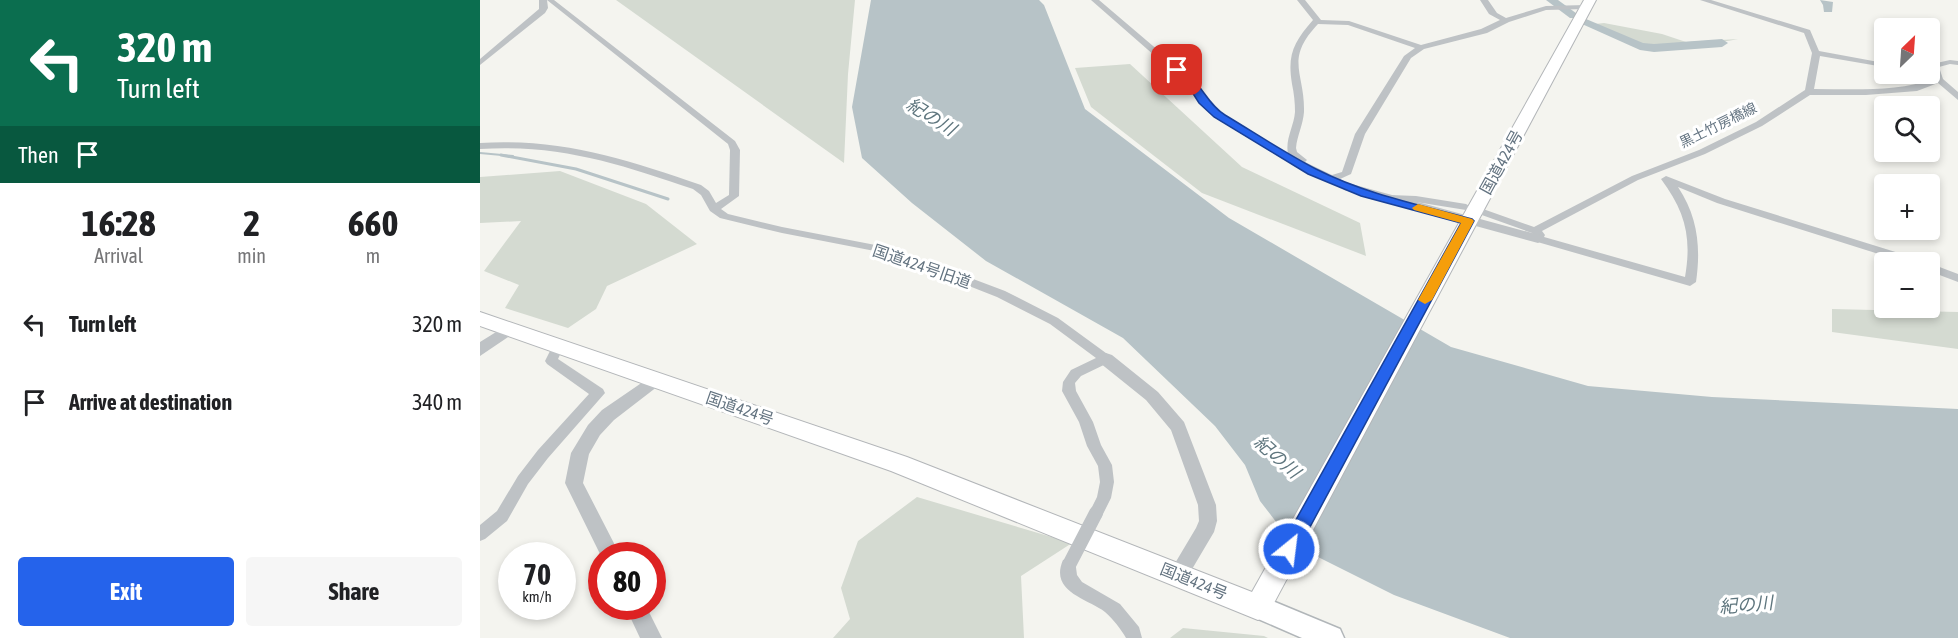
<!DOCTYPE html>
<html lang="en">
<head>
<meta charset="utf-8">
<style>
	:root { --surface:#fff; --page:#f6f6f6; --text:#202124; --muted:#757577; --accent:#2563eb }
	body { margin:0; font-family:"Asap Condensed","Noto Sans JP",sans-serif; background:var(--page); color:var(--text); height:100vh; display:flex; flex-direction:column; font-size:22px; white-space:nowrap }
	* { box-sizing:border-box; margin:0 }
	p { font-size:20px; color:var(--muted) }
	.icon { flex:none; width:33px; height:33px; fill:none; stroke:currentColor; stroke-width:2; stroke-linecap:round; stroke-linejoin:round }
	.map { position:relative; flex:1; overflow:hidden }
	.sheet { display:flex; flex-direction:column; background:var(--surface); width:480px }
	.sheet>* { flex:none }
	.guide { background:#0b6e4f; color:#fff; overflow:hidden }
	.needle { width:39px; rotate:25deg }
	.controls { position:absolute; left:1394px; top:18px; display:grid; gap:12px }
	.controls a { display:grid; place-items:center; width:66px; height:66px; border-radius:6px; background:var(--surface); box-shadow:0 3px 9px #0003; font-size:30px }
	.speed { position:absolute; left:18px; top:542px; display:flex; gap:12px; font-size:30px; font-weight:700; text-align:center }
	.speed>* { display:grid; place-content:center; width:78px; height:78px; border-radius:50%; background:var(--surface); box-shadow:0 3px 9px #0003; line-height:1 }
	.speed small { font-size:15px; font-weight:400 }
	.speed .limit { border:9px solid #d22; background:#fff; color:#111 }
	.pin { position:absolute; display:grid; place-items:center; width:51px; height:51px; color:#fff; margin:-26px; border-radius:12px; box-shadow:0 3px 9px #0006 }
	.me { position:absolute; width:66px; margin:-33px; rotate:29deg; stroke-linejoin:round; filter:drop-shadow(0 0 4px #0008) }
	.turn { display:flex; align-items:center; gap:21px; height:126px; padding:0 18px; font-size:27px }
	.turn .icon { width:78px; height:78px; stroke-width:2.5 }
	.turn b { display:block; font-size:42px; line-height:51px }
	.then { display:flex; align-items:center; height:57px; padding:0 18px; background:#0003; gap:12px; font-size:22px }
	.eta { display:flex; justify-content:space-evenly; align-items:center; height:102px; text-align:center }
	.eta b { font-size:36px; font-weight:700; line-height:42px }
	.button { display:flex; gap:12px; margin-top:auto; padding:12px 18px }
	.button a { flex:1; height:69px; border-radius:6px; background:var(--accent); color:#fff; font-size:24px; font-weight:700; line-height:69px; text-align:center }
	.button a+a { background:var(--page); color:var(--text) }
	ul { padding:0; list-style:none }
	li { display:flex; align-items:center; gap:18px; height:78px; padding:0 18px }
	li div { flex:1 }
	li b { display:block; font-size:22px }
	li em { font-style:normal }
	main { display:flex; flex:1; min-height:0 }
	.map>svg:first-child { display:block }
	.green { fill:#d4dad1 }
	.water { fill:#b7c3c7 }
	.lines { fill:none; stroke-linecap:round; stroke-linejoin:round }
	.stream-far1 { stroke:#b7c3c7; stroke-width:2 }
	.stream { stroke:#b7c3c7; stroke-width:3 }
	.river { fill:#b7c3c7; fill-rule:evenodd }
	.primary-casing { stroke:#b1b6b9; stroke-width:3 }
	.trunk-casing { stroke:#b3b6b9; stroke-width:2 }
	.minor { fill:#bec2c5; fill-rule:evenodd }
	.tertiary { fill:#bec2c5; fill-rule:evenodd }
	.primary { fill:#fff; fill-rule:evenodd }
	.trunk { fill:#fff; fill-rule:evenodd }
	.minor-bridge { stroke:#bec2c5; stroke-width:14 }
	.route { fill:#2563eb; stroke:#184099; stroke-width:1.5 }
	.slow { fill:#f59e0b }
	.labels { text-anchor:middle; stroke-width:6; stroke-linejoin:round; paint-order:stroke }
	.far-street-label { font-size:14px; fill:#637380; stroke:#fff }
	.street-label { font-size:16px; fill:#637380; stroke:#fff }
	.water-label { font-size:18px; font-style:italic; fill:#5f767e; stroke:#fff }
</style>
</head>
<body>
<main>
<section class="sheet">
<div class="guide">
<div class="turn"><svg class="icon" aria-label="left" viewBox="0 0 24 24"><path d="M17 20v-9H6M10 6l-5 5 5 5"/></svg><div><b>320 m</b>Turn left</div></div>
<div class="then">Then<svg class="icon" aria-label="arrive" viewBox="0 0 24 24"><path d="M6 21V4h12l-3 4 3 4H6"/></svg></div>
</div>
<div class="eta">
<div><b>16:28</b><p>Arrival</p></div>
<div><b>2</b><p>min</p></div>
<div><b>660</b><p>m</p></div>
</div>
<ul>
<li><svg class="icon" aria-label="left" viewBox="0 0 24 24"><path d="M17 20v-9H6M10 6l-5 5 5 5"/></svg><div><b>Turn left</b></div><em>320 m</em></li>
<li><svg class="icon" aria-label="arrive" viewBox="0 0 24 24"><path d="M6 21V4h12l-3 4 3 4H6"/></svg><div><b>Arrive at destination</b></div><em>340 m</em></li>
</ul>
<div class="button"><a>Exit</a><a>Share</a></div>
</section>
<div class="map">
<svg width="1478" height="638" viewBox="0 0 1478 638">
	<rect width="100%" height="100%" fill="#f4f4ef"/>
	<path class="green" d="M136 0H375L368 74 364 163Z
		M1124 23 1182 34 1206 42 1258 39C1232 44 1189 50 1163 45 1147 42 1130 31 1115 24Z
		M650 64 762 167 880 223 886 256 722 193 611 107 595 68Z
		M80 171 166 204 217 244 127 286 116 309 88 328 25 308 39 285 4 271 41 221 0 223V177Z
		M1352 309 1478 312V349L1352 332Z
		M437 497 592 543 541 576 544 638H353L370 619 361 588 378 541Z
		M703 628 784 636 788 638H690Z"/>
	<path class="water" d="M391 0H559L564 5 605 109 749 218 971 347 1108 386 1232 397 1478 409V638H1030L914 595 814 545 780 501 765 465 735 426 643 338 506 261 432 203 382 158 372 107Z"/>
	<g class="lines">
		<path class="stream-far1" d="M0 153 33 156"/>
		<path class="stream" d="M21 155 96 169 188 199"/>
		<path class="river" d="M1066 0H1078L1100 16 1098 18H1090Z
			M1340 0 1353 2 1352 12H1344L1343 5Z
			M1106 19 1163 43 1174 44 1242 39 1248 43 1242 47 1174 52 1160 50 1102 24 1100 22Z"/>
		<defs>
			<path id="primary" d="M778 595 860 629 864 638H822L769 615 766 607 769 599Z"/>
			<path id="trunk" d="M1104 0H1116L787 616 778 620 411 471 0 326V312L427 457 772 592Z"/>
		</defs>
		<use href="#primary" class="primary-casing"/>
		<use href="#trunk" class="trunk-casing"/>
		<path class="minor" d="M59 0H74L255 141 260 150 259 196 241 209 248 214 302 227 411 248 525 291 578 318 630 356 632 359 630 362 601 376 595 383 596 391 613 422 621 445 632 465 634 482 631 498 621 518 616 519 611 518 609 513 617 497 620 482 618 466 607 446 599 422 582 391 583 382 591 370 616 358 570 324 517 297 405 253 302 233 240 218 230 211 221 195 213 189C139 164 80 144 0 149V143C81 138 145 159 221 185L229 191 236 203 249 195 250 150 248 144 67 0 68 8 65 13 0 65V59L59 9Z
			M611 0H619L713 80 726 99 740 113 808 154C805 139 814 126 815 112 815 103 814 93 812 84 807 54 814 42 833 20L817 0H825L841 20 869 21 941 45 1001 29 1020 20 1009 14 1000 0H1008L1017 13 1026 18 1066 6 1106 5 1110 7 1106 9 1066 10 1029 22 1007 33 944 49 931 58 885 134 871 174 860 179 873 187 868 190 800 157 734 117 720 103 707 84ZM838 24 868 25 935 48 924 56 875 134 862 172 852 175 825 162 827 160 817 152 816 148C817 136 823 125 824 112 825 72 804 60 838 24Z
			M1220 0H1231L1330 30 1339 51 1404 63V67L1340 56 1334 89C1374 89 1417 92 1454 79L1452 64 1470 60 1478 61V65L1470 64 1459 67 1463 79 1478 92V100L1458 83 1437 91 1386 95H1330L1282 126 1225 154 1158 180 1062 231 1065 235 1064 237 1205 277C1212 237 1205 211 1181 179L1186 176 1245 199 1438 259 1439 262H1424L1237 203 1198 187C1218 217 1221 248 1216 282L1210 286 1054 241 1053 239 1054 236 1052 233 999 214 998 212 1003 209 1054 227 1152 176 1219 150 1276 122 1325 90 1332 53 1324 33Z
			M910 195 936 196 986 204 991 207 986 210 936 202 906 200 905 198Z
			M1449 263 1478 274V282L1449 271Z
			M78 342 84 346 78 359 123 389 125 393 68 458 48 484 27 521 5 539 0 541V525L17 511 38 476 58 450 109 394 67 364 65 361 74 343Z
			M589 558 595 560 597 575 602 582 640 604 659 627 662 638H646C641 629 633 619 625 612 608 599 569 592 583 560Z"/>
		<path class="tertiary" d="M868 183 1063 236 1065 239 1058 243 864 190 862 187 864 184Z
			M29 324 34 325 37 329 34 333 0 356V342Z
			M626 353 632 355 678 392 704 422 736 505 737 521 734 532 705 581 698 584 691 581 688 575 716 528 719 521 718 505 691 430 666 400 620 363 618 359 620 355Z
			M176 373 182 375 184 379 182 383 134 420 120 435 109 454 103 483 140 555H122V558L85 483 91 453 108 425 122 410Z
			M145 606H166L182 638H160Z"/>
		<use href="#primary" class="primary"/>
		<use href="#trunk" class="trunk"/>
		<path class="minor-bridge" d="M589 565 616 513"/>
	</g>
	<path class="route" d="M697 68C719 76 725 103 745 115 775 133 805 153 836 169 885 194 940 205 992 219L994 221 815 555 809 557 803 555 800 549 803 543 981 223 881 196 828 174 734 117 719 103 707 84 694 72 693 70Z"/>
	<path class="slow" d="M938 204 992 219 994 221 952 300 945 304 938 300 981 223 934 210 932 208Z"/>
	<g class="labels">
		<g class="far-street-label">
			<text transform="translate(1238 125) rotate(-26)" y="5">黒土竹房橋線</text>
		</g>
		<g class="street-label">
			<text transform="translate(1021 162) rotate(-61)" y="6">国道424号</text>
			<text transform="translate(442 266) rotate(19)" y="6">国道424号旧道</text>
			<text transform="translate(260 408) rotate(19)" y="6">国道424号</text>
			<text transform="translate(714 581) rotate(22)" y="6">国道424号</text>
		</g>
		<g class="water-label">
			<text transform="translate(451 117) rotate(32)" y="6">紀の川</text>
			<text transform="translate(797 457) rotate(41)" y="6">紀の川</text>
			<text transform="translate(1266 605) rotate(-5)" y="6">紀の川</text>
		</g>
	</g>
</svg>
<div class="controls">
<a><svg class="needle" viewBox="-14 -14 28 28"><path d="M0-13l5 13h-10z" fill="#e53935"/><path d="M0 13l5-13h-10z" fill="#757577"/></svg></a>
<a><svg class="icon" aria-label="search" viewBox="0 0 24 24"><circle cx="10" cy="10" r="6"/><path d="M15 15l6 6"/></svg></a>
<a>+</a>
<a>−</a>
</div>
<div class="speed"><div>70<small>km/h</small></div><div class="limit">80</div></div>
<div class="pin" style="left:697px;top:70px;background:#d93025"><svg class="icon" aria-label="arrive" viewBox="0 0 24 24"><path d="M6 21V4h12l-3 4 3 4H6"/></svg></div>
<svg class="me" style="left:809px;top:549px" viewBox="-20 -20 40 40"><circle r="17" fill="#2563eb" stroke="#fff" stroke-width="3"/><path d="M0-11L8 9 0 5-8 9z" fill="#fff"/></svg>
</div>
</main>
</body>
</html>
